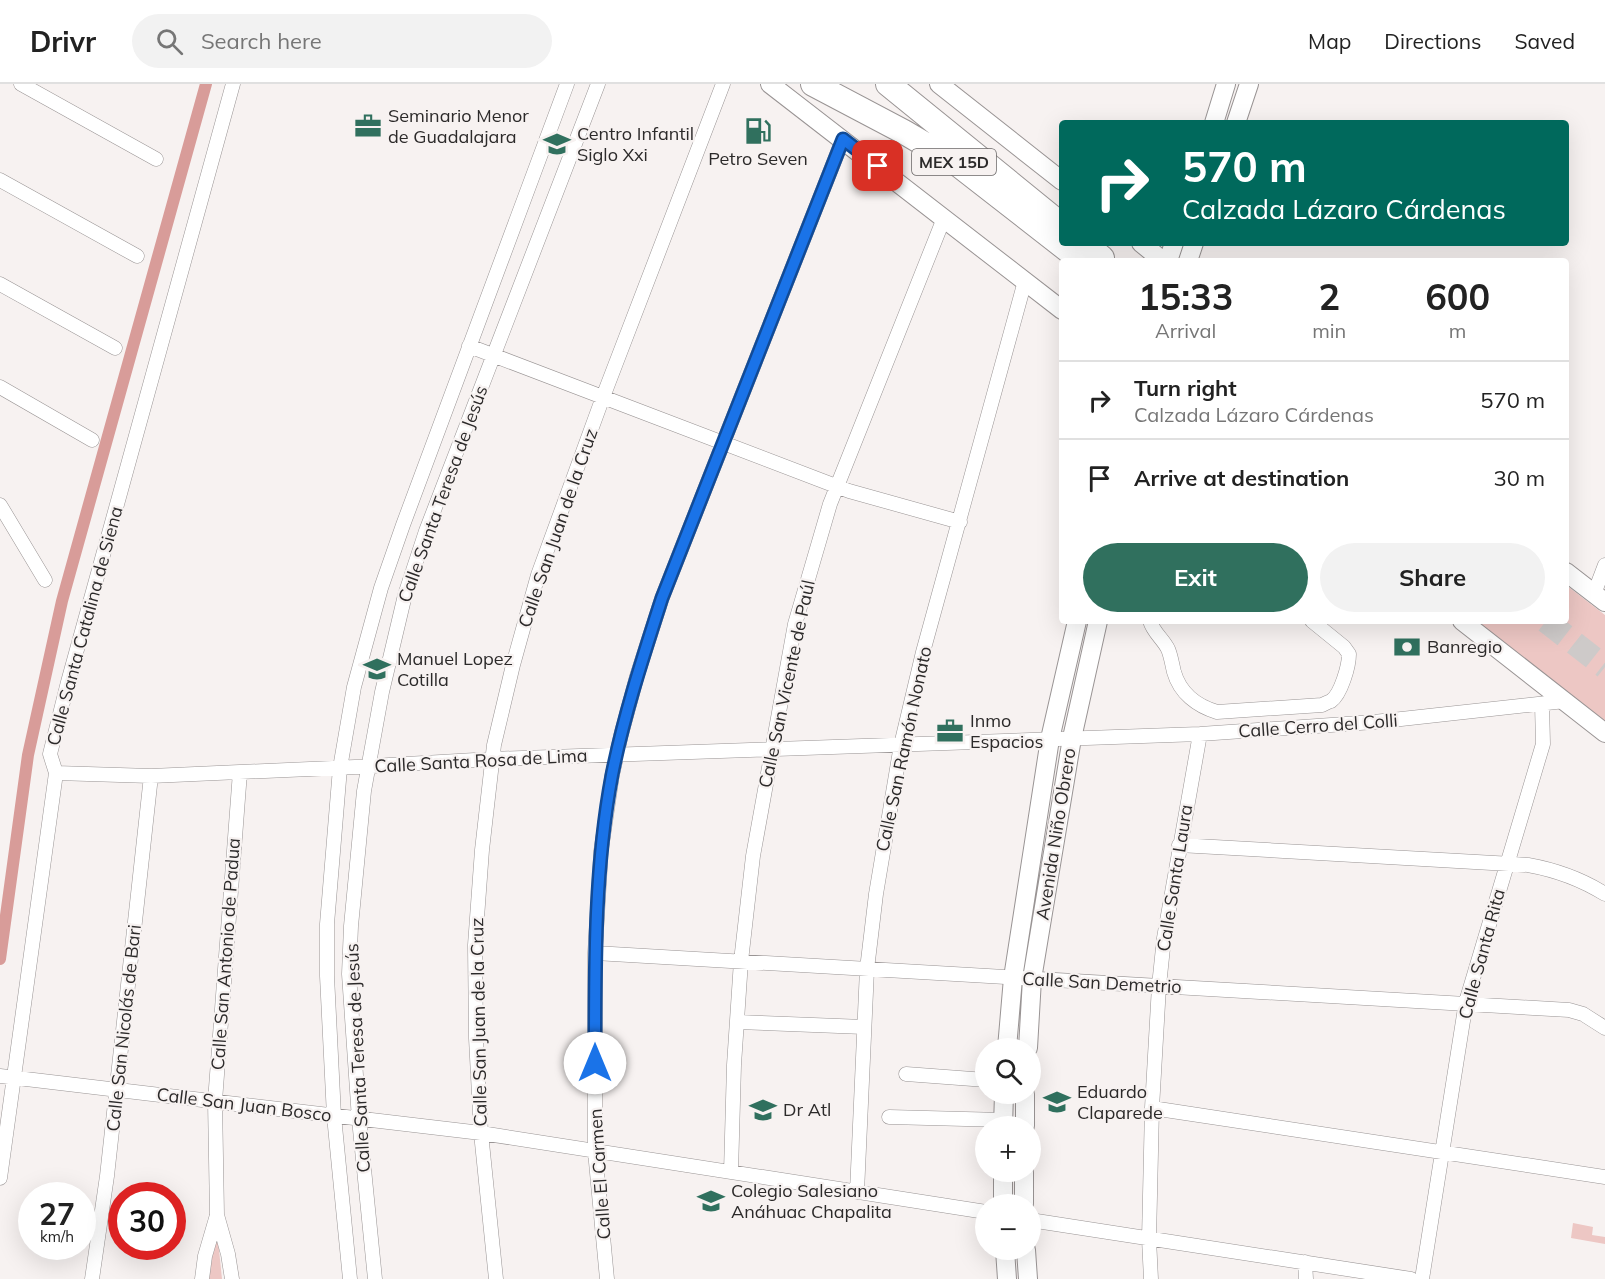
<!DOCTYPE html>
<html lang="en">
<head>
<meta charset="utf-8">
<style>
	:root { --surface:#fff; --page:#f2f2f2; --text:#222; --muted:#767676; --line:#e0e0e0; --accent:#30705e }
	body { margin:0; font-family:Mulish,sans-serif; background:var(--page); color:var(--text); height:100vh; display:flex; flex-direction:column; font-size:22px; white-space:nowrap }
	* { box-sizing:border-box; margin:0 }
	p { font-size:20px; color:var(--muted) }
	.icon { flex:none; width:33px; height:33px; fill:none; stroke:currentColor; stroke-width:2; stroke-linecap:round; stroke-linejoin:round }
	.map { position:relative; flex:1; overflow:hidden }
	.panel { position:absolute; left:1059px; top:174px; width:510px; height:366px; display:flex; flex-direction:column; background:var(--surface); border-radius:6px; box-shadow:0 6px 24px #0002 }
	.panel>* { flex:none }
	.guide { position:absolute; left:1059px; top:36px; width:510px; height:126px; border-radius:6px; box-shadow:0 6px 24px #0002; background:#00695c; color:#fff; overflow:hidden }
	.controls { position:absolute; left:975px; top:954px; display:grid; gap:12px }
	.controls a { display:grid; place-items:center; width:66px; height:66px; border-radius:50%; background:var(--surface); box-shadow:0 6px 24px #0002; font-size:30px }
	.speed { position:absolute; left:18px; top:1098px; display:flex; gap:12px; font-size:30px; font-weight:700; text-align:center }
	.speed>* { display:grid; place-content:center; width:78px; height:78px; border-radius:50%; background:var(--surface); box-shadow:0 6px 24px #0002; line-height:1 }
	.speed small { font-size:15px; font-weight:400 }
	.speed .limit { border:9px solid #d22; background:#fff; color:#111 }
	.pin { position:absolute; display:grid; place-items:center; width:51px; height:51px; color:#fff; margin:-26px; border-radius:12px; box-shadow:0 3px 9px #0006 }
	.me { position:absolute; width:66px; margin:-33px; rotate:0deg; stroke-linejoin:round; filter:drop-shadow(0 0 4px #0008) }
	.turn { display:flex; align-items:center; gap:21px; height:126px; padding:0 24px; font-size:27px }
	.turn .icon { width:78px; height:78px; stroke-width:2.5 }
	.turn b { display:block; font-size:42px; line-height:51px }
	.eta { display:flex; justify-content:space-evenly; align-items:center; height:102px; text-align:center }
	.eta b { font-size:36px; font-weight:700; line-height:42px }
	.action { display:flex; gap:12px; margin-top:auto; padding:12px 24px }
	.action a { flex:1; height:69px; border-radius:36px; background:var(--accent); color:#fff; font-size:24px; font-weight:700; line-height:69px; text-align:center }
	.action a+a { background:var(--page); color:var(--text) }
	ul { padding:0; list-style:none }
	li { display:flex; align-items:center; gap:18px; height:78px; padding:0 24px; border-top:2px solid var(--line) }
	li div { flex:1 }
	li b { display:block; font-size:22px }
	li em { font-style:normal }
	header { display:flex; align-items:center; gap:36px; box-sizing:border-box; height:84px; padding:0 30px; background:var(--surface); border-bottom:2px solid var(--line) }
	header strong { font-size:28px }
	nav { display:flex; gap:33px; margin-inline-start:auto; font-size:21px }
	.search { width:420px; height:54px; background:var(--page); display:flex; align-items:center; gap:15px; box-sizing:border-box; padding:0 21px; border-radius:33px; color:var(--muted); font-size:22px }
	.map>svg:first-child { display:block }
	.green { fill:#edc7c4 }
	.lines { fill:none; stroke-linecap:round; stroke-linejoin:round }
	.canal { stroke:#d89c99; stroke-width:12 }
	.highway-tunnel { stroke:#cecac9; stroke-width:24; stroke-dasharray:24 12; stroke-linecap:butt }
	.street-casing { stroke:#999494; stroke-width:15 }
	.secondary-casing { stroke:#999494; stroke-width:20 }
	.highway-casing { stroke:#999494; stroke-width:26 }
	.street { stroke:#fff; stroke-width:14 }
	.secondary { stroke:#fff; stroke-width:18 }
	.highway { stroke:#fff; stroke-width:24 }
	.route-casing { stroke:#114b97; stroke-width:15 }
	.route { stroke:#1a73e8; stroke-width:10 }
	.labels { text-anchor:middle; stroke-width:4.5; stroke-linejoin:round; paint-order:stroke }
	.shield { fill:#f7f2f1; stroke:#696666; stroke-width:1.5 }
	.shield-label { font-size:16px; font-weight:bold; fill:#2c2a2a }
	.poi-label { font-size:18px; fill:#2c2a2a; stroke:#f7f2f1; text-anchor:start }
	.street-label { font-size:18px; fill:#2c2a2a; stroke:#f7f2f1 }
</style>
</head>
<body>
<header>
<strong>Drivr</strong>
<div class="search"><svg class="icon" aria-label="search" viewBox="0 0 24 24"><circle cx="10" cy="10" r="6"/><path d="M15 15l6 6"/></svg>Search here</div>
<nav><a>Map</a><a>Directions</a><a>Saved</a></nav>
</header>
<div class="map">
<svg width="1605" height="1195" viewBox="0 0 1605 1195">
	<rect width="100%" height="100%" fill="#f7f2f1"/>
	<path class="green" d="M1566 501 1605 531V639L1474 537H1566Z
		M1573 1139 1593 1143 1592 1151 1605 1153V1160L1571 1154Z
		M217 1146 222 1195H207Z"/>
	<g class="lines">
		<path class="canal" d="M0 875 28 671 62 517 206 0"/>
		<path class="highway-tunnel" d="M1546 537 1605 583"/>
		<defs>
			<path id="street" d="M21 0 156 75
				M0 96 137 172
				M0 200 115 264
				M469 262 849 407 960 438
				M0 303 92 356
				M0 421 45 496
				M1594 510 1605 481
				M1150 537C1153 548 1163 555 1168 565 1171 572 1172 580 1174 588 1180 609 1197 622 1217 628L1322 621C1322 621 1330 617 1331 617 1341 610 1349 582 1349 570L1344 563 1312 537
				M56 689 151 692 355 683 492 675 1200 650 1374 638 1565 617
				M1179 761 1528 781C1556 786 1581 795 1605 810
				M595 869 1569 926 1583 930 1605 944
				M738 938 864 943
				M906 990 986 996
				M0 992 481 1049 986 1128
				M1152 1024 1605 1093
				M889 1033 1003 1036
				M731 1088 734 981 741 877 753 772 795 540 830 420 944 134
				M0 1094 56 689 50 670 68 598 233 0
				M857 1108 867 885 876 810 901 661 923 568 1025 197
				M217 1131 228 1170 232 1195
				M1030 1136 1411 1195
				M1305 1178 1306 1195
				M92 1195 107 1092 151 692
				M202 1195 205 1172 217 1131 215 1017 240 688
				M350 1195 334 1032 327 892V840L340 684 354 603 381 504 403 441 567 0
				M375 1195 359 1035 349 890 351 842 364 707 382 608 405 511 426 447 598 0
				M496 1195 481 1049 476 954 475 861 482 766 494 661 513 581 538 491 603 313 723 0
				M607 1195 595 1067V869L601 767 612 692 621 651 637 592 662 514 843 55
				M1151 1195 1149 1155 1152 1024 1159 902 1164 854 1200 650
				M1422 1195 1466 918 1543 660 1542 620"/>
			<path id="secondary" d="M770 0 1062 226
				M939 0 1062 97
				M1214 39 1226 0
				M1236 39 1249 0
				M1141 159 1163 177
				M1168 177 1174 159
				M1188 177 1194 159
				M1566 488 1605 518
				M1462 537 1605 649
				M1007 964 1013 894 1050 655 1077 537
				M1028 964 1032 895 1072 654 1098 537
				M1003 1042 1004 1010
				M1025 1042V1010
				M1003 1120V1088
				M1024 1120V1088
				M1005 1166 1007 1195
				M1026 1166 1028 1195"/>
			<path id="highway" d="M813 0 904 48 955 78 1082 177
				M888 0 1053 134
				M1084 159 1102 174"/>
		</defs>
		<use href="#street" class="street-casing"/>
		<use href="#secondary" class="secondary-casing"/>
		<use href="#highway" class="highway-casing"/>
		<use href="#street" class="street"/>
		<use href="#secondary" class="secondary"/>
		<use href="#highway" class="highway"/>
	</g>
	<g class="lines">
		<defs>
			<path id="route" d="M595 979C595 883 594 786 612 691 624 631 643 573 662 514L843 55 878 82"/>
		</defs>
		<use href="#route" class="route-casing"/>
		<use href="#route" class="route"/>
	</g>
	<defs>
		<symbol id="office-bare" viewBox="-9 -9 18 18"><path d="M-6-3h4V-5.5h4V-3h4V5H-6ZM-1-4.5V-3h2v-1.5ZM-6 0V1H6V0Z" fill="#30705e" stroke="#f7f2f1" stroke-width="2.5" paint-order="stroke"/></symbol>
		<symbol id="fuel-bare" viewBox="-9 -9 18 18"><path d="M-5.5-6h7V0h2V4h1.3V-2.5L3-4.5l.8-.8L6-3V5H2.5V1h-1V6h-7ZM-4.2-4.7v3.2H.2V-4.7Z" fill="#30705e" stroke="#f7f2f1" stroke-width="2.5" paint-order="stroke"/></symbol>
		<symbol id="school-bare" viewBox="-9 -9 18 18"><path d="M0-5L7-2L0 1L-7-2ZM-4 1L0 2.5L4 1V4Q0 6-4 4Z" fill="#30705e" stroke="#f7f2f1" stroke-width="2.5" paint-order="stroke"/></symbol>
		<symbol id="bank-bare" viewBox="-9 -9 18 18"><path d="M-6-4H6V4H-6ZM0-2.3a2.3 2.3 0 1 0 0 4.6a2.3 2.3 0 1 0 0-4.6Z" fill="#30705e" stroke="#f7f2f1" stroke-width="2.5" paint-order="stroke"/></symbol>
		<symbol id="university-bare" viewBox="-9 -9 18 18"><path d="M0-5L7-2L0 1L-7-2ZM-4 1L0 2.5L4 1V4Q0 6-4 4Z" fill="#30705e" stroke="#f7f2f1" stroke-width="2.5" paint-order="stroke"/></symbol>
	</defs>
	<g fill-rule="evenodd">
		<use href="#office-bare" x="349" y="23" width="38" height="38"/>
		<use href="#fuel-bare" x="739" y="28" width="38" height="38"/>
		<use href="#school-bare" x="538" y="41" width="38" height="38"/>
		<use href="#bank-bare" x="1388" y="544" width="38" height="38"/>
		<use href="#school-bare" x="358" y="566" width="38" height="38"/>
		<use href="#office-bare" x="931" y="628" width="38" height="38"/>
		<use href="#school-bare" x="1038" y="999" width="38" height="38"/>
		<use href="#school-bare" x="744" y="1007" width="38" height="38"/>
		<use href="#university-bare" x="692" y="1098" width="38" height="38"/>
	</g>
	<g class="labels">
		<rect class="shield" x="912" y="65" width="84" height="26" rx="4.5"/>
		<g class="shield-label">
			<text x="954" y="84">MEX 15D</text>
		</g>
		<g class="poi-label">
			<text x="388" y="38">Seminario Menor<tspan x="388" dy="21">de Guadalajara</tspan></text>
			<text x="577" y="56">Centro Infantil<tspan x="577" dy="21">Siglo Xxi</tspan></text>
			<text x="758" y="81" text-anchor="middle">Petro Seven</text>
			<text x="1427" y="569">Banregio</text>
			<text x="397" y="581">Manuel Lopez<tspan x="397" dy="21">Cotilla</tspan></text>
			<text x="970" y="643">Inmo<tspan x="970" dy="21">Espacios</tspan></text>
			<text x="1077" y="1014">Eduardo<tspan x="1077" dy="21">Claparede</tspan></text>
			<text x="783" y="1032">Dr Atl</text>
			<text x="731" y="1113">Colegio Salesiano<tspan x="731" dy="21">Anáhuac Chapalita</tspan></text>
		</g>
		<g class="street-label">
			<text transform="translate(443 410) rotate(-70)" y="6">Calle Santa Teresa de Jesús</text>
			<text transform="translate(558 444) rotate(-71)" y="6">Calle San Juan de la Cruz</text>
			<text transform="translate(85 542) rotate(-75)" y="6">Calle Santa Catalina de Siena</text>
			<text transform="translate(787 600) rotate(-78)" y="6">Calle San Vicente de Paúl</text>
			<text transform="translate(1318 642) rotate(-4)" y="6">Calle Cerro del Colli</text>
			<text transform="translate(904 665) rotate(-78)" y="6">Calle San Ramón Nonato</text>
			<text transform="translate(481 677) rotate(-3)" y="6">Calle Santa Rosa de Lima</text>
			<text transform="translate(1056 750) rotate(-81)" y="6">Avenida Niño Obrero</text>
			<text transform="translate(1175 794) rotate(-81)" y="6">Calle Santa Laura</text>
			<text transform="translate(226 870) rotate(-86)" y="6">Calle San Antonio de Padua</text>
			<text transform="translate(1482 870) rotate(-75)" y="6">Calle Santa Rita</text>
			<text transform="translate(1102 899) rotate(3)" y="6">Calle San Demetrio</text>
			<text transform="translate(479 938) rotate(-91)" y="6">Calle San Juan de la Cruz</text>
			<text transform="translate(124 944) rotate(-84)" y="6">Calle San Nicolás de Bari</text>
			<text transform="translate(358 974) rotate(-93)" y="6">Calle Santa Teresa de Jesús</text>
			<text transform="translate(244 1021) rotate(7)" y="6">Calle San Juan Bosco</text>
			<text transform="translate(600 1090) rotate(-94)" y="6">Calle El Carmen</text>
		</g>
	</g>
</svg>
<div class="controls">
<a><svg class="icon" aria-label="search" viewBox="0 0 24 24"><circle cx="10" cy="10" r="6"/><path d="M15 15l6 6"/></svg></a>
<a>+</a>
<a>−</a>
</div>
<div class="speed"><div>27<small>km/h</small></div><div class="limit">30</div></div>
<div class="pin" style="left:878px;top:82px;background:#d93025"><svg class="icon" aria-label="arrive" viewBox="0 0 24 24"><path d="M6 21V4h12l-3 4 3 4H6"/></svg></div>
<svg class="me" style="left:595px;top:979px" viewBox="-20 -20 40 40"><circle r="19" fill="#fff"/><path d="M0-13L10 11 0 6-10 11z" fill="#1a73e8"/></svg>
<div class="guide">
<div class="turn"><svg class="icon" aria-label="right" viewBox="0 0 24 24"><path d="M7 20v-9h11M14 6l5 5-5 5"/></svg><div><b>570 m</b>Calzada Lázaro Cárdenas</div></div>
</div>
<section class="panel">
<div class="eta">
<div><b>15:33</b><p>Arrival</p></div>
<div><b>2</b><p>min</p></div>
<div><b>600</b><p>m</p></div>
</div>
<ul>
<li><svg class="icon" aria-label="right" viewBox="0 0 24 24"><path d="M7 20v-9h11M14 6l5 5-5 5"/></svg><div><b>Turn right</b><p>Calzada Lázaro Cárdenas</p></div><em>570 m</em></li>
<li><svg class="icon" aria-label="arrive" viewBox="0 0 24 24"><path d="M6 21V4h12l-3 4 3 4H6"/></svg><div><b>Arrive at destination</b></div><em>30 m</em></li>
</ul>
<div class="action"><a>Exit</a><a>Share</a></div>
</section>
</div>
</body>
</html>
